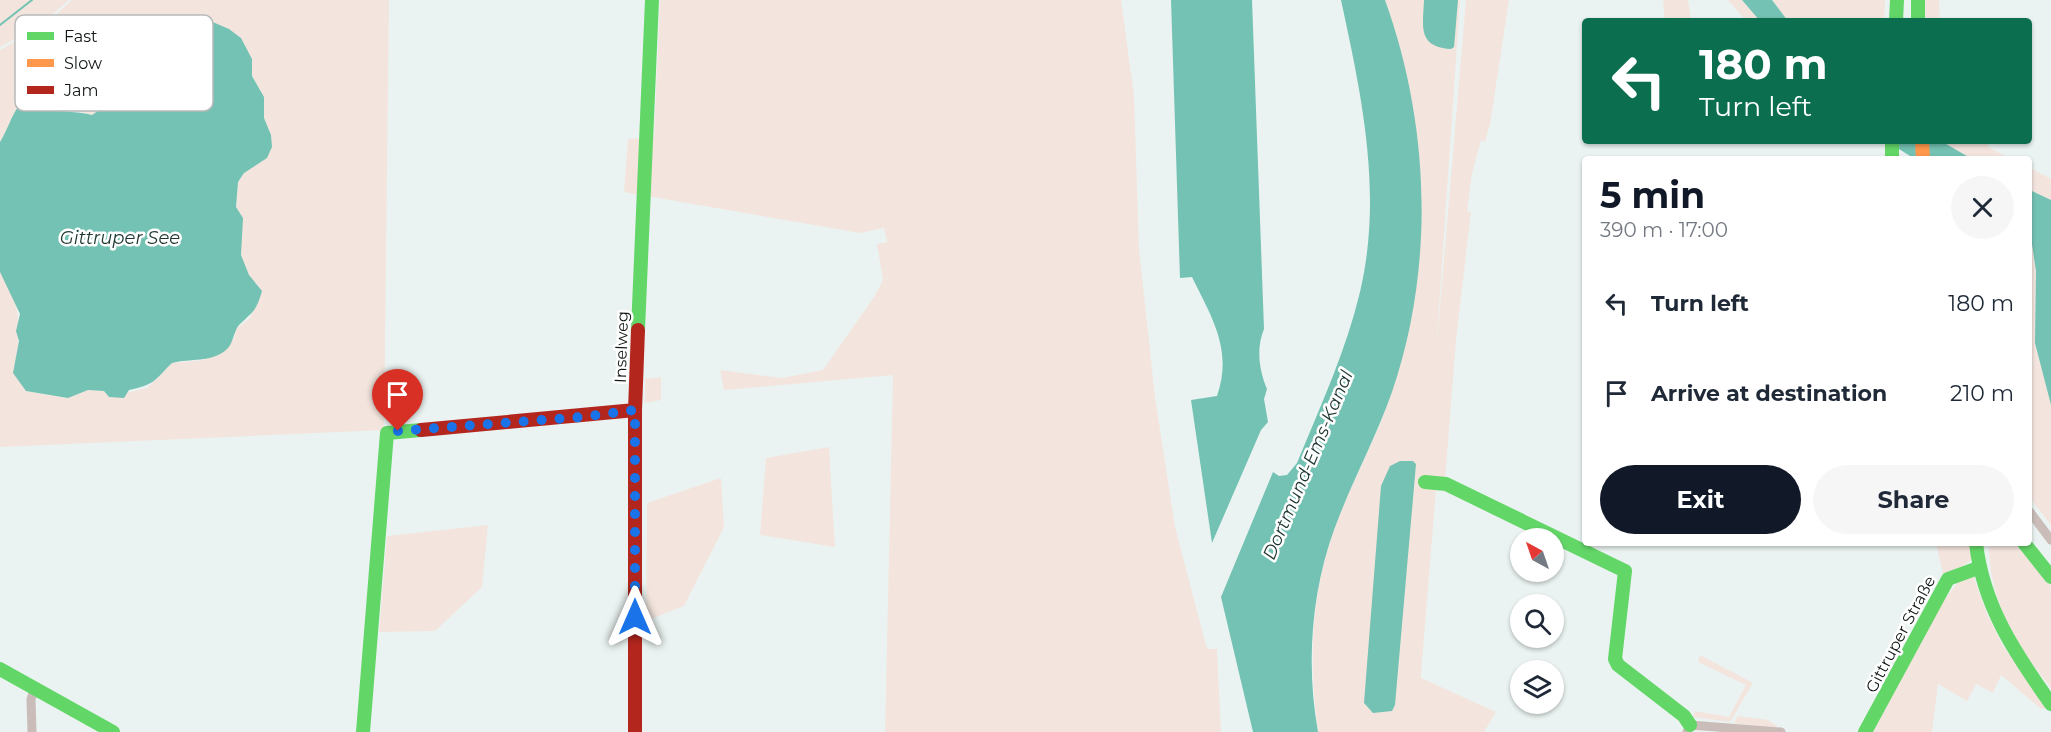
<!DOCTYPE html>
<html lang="en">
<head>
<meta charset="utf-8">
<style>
	:root { --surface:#fff; --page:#f6f6f7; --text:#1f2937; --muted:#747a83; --accent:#111827 }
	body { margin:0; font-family:Montserrat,sans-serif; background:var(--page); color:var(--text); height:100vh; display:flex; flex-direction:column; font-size:22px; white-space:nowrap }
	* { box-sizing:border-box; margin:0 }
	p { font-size:20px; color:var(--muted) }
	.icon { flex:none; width:33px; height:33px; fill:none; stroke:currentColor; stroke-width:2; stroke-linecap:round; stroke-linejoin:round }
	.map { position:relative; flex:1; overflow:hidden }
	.panel { position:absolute; left:1582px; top:156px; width:450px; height:390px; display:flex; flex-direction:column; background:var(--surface); border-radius:6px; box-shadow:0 2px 4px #0004 }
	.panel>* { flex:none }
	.top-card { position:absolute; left:1582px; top:18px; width:450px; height:126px; border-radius:6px; box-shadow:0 2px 4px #0004; background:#0b6e4f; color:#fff; overflow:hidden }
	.needle { width:39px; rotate:320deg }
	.controls { position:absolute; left:1510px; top:528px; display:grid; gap:12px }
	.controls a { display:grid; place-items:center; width:54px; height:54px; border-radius:50%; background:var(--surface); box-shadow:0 2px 4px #0004; font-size:30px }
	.pin { position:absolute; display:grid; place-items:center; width:51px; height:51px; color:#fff; margin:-62px -26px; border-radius:50% 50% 50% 0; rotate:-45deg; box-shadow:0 0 6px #0007 }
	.pin .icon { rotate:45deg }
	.me { position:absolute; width:66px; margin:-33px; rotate:0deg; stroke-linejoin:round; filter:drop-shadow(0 0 4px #0008) }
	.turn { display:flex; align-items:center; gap:21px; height:126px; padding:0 18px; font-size:27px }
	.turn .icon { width:78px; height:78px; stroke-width:2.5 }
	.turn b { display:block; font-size:42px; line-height:51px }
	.round { display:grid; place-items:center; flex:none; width:63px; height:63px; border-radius:32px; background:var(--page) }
	.overview { display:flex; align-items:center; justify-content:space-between; height:102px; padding:0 18px }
	h1 { font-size:36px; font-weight:700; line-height:45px; color:var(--accent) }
	.button { display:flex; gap:12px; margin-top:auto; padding:12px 18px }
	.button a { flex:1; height:69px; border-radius:36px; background:var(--accent); color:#fff; font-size:24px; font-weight:700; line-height:69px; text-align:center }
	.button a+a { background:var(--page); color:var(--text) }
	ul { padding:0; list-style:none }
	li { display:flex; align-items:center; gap:18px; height:90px; padding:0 18px }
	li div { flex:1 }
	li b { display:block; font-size:22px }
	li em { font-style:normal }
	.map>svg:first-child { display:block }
	.green { fill:#f3e5de }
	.water { fill:#74c2b3 }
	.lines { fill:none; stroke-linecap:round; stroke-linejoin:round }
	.stream { stroke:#74c2b3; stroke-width:2 }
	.street { stroke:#cabdb9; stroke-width:9 }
	.fast { stroke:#63d668; stroke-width:14 }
	.slow { stroke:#ff974d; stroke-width:14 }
	.jam { stroke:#b3261e; stroke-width:14 }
	.route { stroke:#1a73e8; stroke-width:10; stroke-dasharray:0 18 }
	.labels { text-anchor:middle; stroke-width:5; stroke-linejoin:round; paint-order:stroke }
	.street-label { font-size:16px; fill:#111716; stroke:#fff }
	.water-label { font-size:18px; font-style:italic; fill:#1d352f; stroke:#fff }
	.key { fill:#fff; stroke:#b8b9b9; stroke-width:1.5 }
	.key-label { font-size:16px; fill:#111716 }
</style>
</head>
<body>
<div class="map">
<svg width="2051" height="732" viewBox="0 0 2051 732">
	<rect width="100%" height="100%" fill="#eaf3f1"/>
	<path class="green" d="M0 0H69L43 23 0 47Z
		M72 0H389L384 430 0 447V272C23 304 22 337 13 373L27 391 68 398 88 390 104 391 109 397 147 388 172 363 203 360 234 339 236 329 250 318 262 291 249 275 240 255 243 218 236 207 238 182 271 135 264 118 261 91 252 76V59L241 38 164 35 122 54 108 71V79L120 91C115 102 103 110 92 115 75 109 58 113 42 108L11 124 0 142V50L44 25Z
		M660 0H1121L1134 95 1139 249 1155 397 1175 527 1207 649H1217L1221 732H885L893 375 724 390 720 370 782 378 823 370 874 297 883 280 877 244 887 242 884 228 860 233 624 192 628 139 654 137Z
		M1385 0H1460L1436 353 1466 0H1509L1490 124 1485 142 1481 140 1472 174 1467 211 1471 212 1456 340 1445 480 1436 490 1421 674V678L1496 712 1484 732H1318C1309 665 1310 595 1334 530 1351 482 1378 437 1393 388 1432 260 1430 126 1385 0Z
		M1663 0H1688L1691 21H1665Z
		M1728 0H1742L1760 21H1746Z
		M1772 0H1885L1884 21H1788Z
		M1922 0H1939L1940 21H1924Z
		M1941 141H1989L1988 147 2011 159H1972Z
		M2030 168 2051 179V200L2030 190Z
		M2030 231 2036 272 2035 343 2051 405V525L2030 498Z
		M661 377V400L645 403V379Z
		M829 447 835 547 760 535 766 458Z
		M721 478 724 527 684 606 646 621 647 503Z
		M488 525 482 587 435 631 379 632 387 536Z
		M1936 543H1971L1973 559 1944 578Z
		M1989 543H2015L2051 586V688C2015 644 1989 601 1989 543Z
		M1973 575 1987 614 2003 646 2049 707 2041 709 2001 675 1993 693 1976 684 1967 701 1938 684 1932 732H1870L1911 661 1940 605 1960 580Z
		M1700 655 1753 683 1730 722 1693 717 1695 711 1729 717 1746 685 1698 662Z
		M1738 716 1768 720 1777 726 1775 729 1734 723Z"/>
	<path class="water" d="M1171 0H1252L1264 329C1256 348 1259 370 1267 389L1264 399 1268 422 1261 430 1212 543 1191 400 1217 396C1233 350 1212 318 1192 277L1180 278Z
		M1341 0H1385C1430 125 1435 266 1392 392 1375 440 1351 483 1334 530 1311 593 1306 666 1318 732H1253L1221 597 1273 472 1279 476 1287 475 1297 463C1320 407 1346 351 1360 292 1383 194 1362 97 1341 0Z
		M1424 0H1458L1454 47 1451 49C1417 47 1423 26 1424 0Z
		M1742 0H1772L1788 21H1760Z
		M208 20 229 29 241 38 252 59V76L264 97V118L271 135 272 147 267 158 244 173 238 182 236 207 243 218 241 255 249 275 262 291C256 312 253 311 239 325 233 332 234 343 226 350 211 363 190 358 172 363 153 382 155 384 129 390L124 398 109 397 104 391 88 390 68 398 26 391 13 373 19 341 16 331 20 314 0 272V142C8 129 11 116 20 104L37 102C47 114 76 110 92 115L117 98 120 91 108 79 113 63 129 48 164 35 177 34 186 25Z
		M1886 141H1941L1972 159H1915Z
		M2030 190 2051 200V405L2035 343 2036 271 2030 231Z
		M1400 461H1413L1416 464 1395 705 1392 711 1373 713 1364 703 1381 486 1390 466Z"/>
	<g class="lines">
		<path class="stream" d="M0 25 32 0"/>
		<path class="street" d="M2030 512 2051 540
			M32 732 31 699 35 688
			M1687 732 1690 725 1781 732"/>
		<path class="fast" d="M1918 0V21
			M1896 21 1897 0
			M1892 141V159
			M638 330 652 0
			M1425 482 1446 484 1625 571 1615 659 1618 665 1684 716 1690 725
			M1976 543C1983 606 2015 653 2051 704
			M2024 543 2051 577
			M0 669 113 732
			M363 732 387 433 421 430
			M1865 732 1948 579 1978 568"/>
		<path class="slow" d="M1922 141 1923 159"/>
		<path class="jam" d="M421 430 635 410
			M635 732V410L638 330"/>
	</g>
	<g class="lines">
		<path class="route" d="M398 431 582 417 635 410V617"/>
	</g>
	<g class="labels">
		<g class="street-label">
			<text transform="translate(621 347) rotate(-88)" y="6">Inselweg</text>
			<text transform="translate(1900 634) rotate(-62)" y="6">Gittruper Straße</text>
		</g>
		<g class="water-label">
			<text x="120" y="244">Gittruper See</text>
			<text transform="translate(1308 465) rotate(-67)" y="6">Dortmund-Ems-Kanal</text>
		</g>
	</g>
	<rect x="15" y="15" width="198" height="96" rx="9" class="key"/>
	<rect x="27" y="32" width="27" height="8" fill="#63d668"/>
	<rect x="27" y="59" width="27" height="8" fill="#ff974d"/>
	<rect x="27" y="86" width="27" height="8" fill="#b3261e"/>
	<g class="key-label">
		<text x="64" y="42">Fast</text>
		<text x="64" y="69">Slow</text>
		<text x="64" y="96">Jam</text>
	</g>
</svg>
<div class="controls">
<a><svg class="needle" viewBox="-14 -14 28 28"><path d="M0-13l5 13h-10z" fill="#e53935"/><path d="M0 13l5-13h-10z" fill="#747a83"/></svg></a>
<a><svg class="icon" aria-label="search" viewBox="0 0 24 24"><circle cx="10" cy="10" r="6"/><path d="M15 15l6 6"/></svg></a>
<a><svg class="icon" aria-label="layers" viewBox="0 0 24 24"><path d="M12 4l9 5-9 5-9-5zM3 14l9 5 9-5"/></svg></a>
</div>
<div class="pin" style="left:398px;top:431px;background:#d93025"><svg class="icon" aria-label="arrive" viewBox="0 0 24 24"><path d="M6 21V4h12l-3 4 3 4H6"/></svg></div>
<svg class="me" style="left:635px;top:617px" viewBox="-20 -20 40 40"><path d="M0-17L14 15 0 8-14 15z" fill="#1a73e8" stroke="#fff" stroke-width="4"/></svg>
<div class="top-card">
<div class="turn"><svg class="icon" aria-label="left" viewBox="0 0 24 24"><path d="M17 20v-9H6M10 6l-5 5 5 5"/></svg><div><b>180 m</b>Turn left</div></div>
</div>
<section class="panel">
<div class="overview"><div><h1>5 min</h1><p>390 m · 17:00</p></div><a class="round"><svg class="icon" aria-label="close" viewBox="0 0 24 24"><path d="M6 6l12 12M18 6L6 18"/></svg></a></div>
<ul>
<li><svg class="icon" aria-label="left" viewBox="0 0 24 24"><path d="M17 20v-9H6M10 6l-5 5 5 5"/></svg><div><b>Turn left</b></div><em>180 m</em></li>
<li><svg class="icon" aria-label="arrive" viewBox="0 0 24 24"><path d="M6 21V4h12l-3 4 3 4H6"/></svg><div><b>Arrive at destination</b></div><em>210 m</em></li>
</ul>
<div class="button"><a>Exit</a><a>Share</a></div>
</section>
</div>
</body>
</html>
